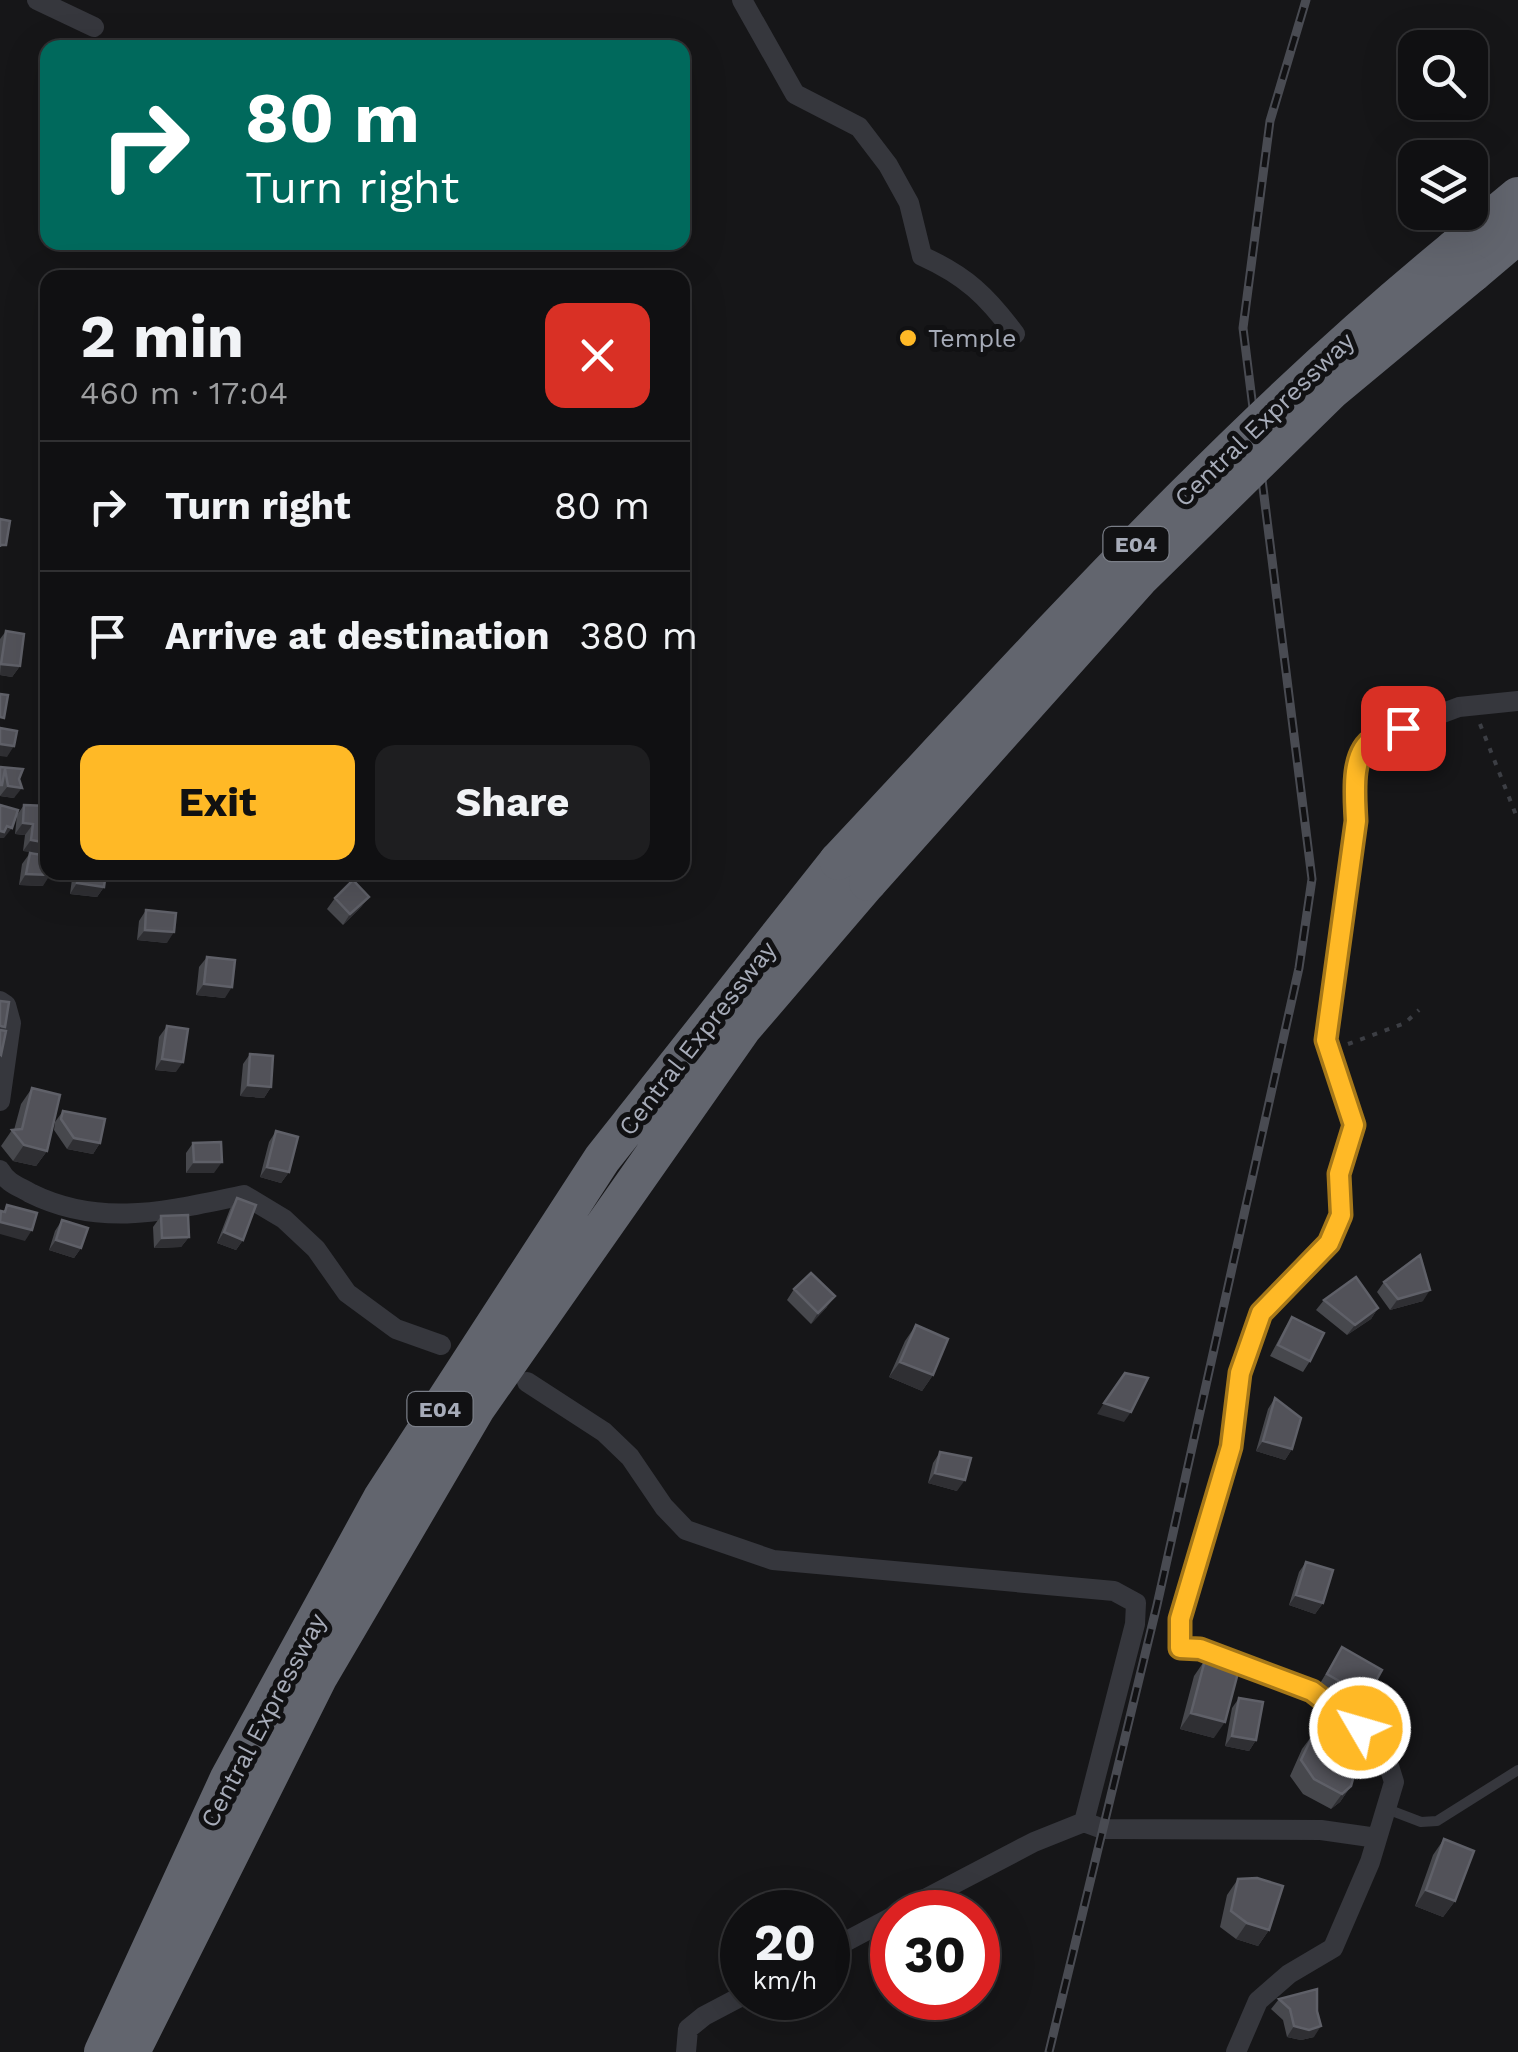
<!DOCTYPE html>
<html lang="en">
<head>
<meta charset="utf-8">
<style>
	:root { --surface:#101012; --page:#1e1e20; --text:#f1f3f6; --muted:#9c9d9f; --line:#303032; --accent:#ffb926 }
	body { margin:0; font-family:"Work Sans",sans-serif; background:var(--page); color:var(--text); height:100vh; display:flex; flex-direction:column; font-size:38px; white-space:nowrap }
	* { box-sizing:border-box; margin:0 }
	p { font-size:32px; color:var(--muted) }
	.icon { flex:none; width:55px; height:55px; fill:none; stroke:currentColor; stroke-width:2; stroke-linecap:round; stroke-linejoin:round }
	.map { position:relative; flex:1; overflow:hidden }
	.sheet { position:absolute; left:40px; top:270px; width:650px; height:610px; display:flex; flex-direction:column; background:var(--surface); border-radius:20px; box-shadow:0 10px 40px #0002,0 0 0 2px var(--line) }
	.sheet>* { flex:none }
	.top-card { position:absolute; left:40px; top:40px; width:650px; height:210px; border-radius:20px; box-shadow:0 10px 40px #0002,0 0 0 2px var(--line); background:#00695c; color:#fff; overflow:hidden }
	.tools { position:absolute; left:1398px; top:30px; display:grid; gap:20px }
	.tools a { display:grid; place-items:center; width:90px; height:90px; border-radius:20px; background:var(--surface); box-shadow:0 10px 40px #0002,0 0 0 2px var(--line); font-size:50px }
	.speed { position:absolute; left:720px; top:1890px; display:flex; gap:20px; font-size:50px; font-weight:700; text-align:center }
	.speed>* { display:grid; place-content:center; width:130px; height:130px; border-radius:50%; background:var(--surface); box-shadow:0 10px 40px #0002,0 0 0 2px var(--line); line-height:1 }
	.speed small { font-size:25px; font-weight:400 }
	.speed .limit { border:15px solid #d22; background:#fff; color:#111 }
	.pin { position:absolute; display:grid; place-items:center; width:85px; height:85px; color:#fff; margin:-42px; border-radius:20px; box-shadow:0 5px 15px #0006 }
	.me { position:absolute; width:110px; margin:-55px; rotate:308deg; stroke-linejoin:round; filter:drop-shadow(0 0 8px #0008) }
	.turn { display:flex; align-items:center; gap:35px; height:210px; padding:0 40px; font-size:45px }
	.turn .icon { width:130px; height:130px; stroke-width:2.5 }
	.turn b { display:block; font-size:70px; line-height:85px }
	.round { display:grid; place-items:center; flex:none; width:105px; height:105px; border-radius:20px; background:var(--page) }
	.headline { display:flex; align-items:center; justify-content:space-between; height:170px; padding:0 40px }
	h1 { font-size:60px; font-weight:700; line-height:75px }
	.action { display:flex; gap:20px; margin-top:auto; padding:20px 40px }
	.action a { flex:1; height:115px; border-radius:20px; background:var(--accent); color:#111; font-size:40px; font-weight:700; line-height:115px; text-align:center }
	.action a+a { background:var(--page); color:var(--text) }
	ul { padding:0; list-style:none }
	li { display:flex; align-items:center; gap:30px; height:130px; padding:0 40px; border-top:2px solid var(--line) }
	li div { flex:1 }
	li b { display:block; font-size:38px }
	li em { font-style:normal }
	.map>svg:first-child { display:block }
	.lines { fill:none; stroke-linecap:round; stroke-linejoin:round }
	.path { stroke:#3c3e44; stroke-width:4; stroke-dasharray:5 8; stroke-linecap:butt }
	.service { stroke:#36373d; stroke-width:10 }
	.minor { stroke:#36373d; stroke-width:20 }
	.motorway { stroke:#62656e; stroke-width:38 }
	.rail-casing { stroke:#494b52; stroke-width:9 }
	.rail { stroke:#111113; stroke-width:5; stroke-dasharray:15; stroke-linecap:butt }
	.motorway-bridge { stroke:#62656e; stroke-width:38 }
	.wall { fill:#47484d }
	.shaded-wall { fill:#2f2f33 }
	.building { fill:#525259; stroke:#5f6068; stroke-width:2.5 }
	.route-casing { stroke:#a67819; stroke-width:25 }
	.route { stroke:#ffb926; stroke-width:18 }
	.poi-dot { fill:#ffb926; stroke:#111113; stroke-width:4 }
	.labels { text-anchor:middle; stroke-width:10; stroke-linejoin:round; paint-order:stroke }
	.shield { fill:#111113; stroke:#7a7e87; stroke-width:2.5 }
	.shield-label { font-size:22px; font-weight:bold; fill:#a7acb9 }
	.poi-label { font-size:25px; fill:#a7acb9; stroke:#111113; text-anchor:start }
	.street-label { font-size:25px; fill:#a7acb9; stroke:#111113 }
</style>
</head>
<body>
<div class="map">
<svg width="1518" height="2052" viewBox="0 0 1518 2052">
	<rect width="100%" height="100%" fill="#161618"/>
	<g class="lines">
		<path class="path" d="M1480 724 1518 820
			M1348 1044 1405 1023 1419 1010"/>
		<path class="service" d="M1387 1809 1421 1822 1437 1821 1518 1770"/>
		<path class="minor" d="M37 0 94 27
			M742 0 795 94 859 127 888 165 909 203 922 256C966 276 987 296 1015 334
			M0 1001 6 1005 11 1023 0 1101
			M0 1170C7 1183 18 1186 30 1193 102 1229 170 1210 244 1195L284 1219 316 1249 347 1293 396 1329 441 1345
			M527 1382 604 1432 630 1457 664 1507 686 1530 773 1560 1114 1591 1136 1603 1135 1624 1084 1822 1103 1829 1321 1830 1377 1838
			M900 1912 1034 1842 1084 1822
			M828 1951 892 1917
			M686 2052 688 2029 704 2016 742 1996
			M1236 2052 1258 2001 1289 1974 1333 1948 1370 1862 1394 1782 1383 1747 1313 1691 1200 1649 1180 1648V1619L1231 1447 1240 1373 1261 1313 1329 1243 1341 1215 1339 1174 1355 1125 1326 1040 1356 821 1355 786 1361 750 1373 739 1459 707 1518 701"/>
		<path class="motorway" d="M1454 249 1518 196
			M1473 273 1518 235
			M103 2052 229 1778 382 1498 602 1159 838 861
			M131 2052 318 1678 477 1407 742 1029 868 882"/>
		<defs>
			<path id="rail" d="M1049 2052 1157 1605 1299 968 1312 879 1243 328 1270 121 1306 0"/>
		</defs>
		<use href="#rail" class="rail-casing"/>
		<use href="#rail" class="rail"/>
		<path class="motorway-bridge" d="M838 861C1036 650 1229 433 1454 249
			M868 882 1139 579 1331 391 1473 273"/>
	</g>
	<path class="wall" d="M6 631 20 666 12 677 0 675V639Z
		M0 767 23 769 14 798 0 796Z
		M48 775V800L41 799 43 781Z
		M24 805 41 824 48 845 41 853 23 851 25 835 15 834 17 815Z
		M30 853 43 886 19 885 22 864Z
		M76 872H106L104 887 97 897 70 894 72 879Z
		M369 897 361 907 343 925 327 909 335 898Z
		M146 910 167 943 137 940 139 921Z
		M207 957 225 998 196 995 199 967Z
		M167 1026 176 1072 155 1070 159 1037Z
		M250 1054 271 1087 264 1098 240 1096 243 1064Z
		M32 1088 47 1151 36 1166 13 1161 1 1146 12 1130H14L21 1104Z
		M63 1111 100 1143 93 1154 67 1149 54 1130 55 1122Z
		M276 1131 289 1172 281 1183 260 1177 269 1142Z
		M193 1143 214 1173H186V1153Z
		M237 1198 243 1240 236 1250 217 1243 230 1209Z
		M161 1216 189 1237 181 1247 154 1248 153 1227Z
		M62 1220 81 1248 74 1258 49 1250 55 1231Z
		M1384 1282 1423 1301 1390 1310 1377 1292Z
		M794 1289 827 1307 811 1324 787 1300Z
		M1324 1300 1378 1308 1371 1319 1347 1335 1316 1310Z
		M1292 1317 1310 1361 1303 1372 1270 1356 1285 1328Z
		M916 1325 933 1375 922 1391 889 1377 905 1341Z
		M1275 1398 1292 1449 1285 1460 1256 1451 1268 1409Z
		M940 1452 957 1491 928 1483 933 1463Z
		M1306 1562 1323 1603 1315 1614 1289 1605 1299 1572Z
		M1342 1647 1367 1697 1356 1713 1316 1690Z
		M1205 1660 1214 1738 1180 1729 1194 1676Z
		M1239 1698 1256 1740 1249 1751 1225 1746 1232 1708Z
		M1314 1733 1348 1771 1351 1786 1340 1802 1331 1809 1303 1794 1290 1776 1302 1749Z
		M1444 1839 1455 1901 1443 1917 1415 1906 1433 1855Z
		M1238 1879 1269 1930 1258 1946 1236 1939 1220 1927 1227 1895Z
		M1279 1999 1317 2011 1314 2037 1301 2040 1287 2037 1283 2020 1271 2009Z"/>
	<path class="shaded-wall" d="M1 664 20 666 12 677 0 675Z
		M0 744 14 746 7 757 0 756Z
		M8 786 22 788 14 798 0 796Z
		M48 789V800L41 799Z
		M23 823 33 824 25 835 15 834Z
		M7 826 12 828 4 838H0V831Z
		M48 837 47 845 41 853 23 851 31 840Z
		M26 874 50 875 43 886 19 885Z
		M77 883 104 887 97 897 70 894Z
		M369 897 361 907 343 925 350 914Z
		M145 930 174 932 167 943 137 940Z
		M204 984 232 987 225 998 196 995Z
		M162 1059 183 1062 176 1072 155 1070Z
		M248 1085 271 1087 264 1098 240 1096Z
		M74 1138 100 1143 93 1154 67 1149Z
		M24 1145 47 1151 36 1166 13 1161Z
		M194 1162H222L214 1173H186Z
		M267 1167 289 1172 281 1183 260 1177Z
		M0 1222 32 1230 25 1241 0 1234Z
		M224 1232 243 1240 236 1250 217 1243Z
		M189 1237 181 1247 154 1248 162 1238Z
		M56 1240 81 1248 74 1258 49 1250Z
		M1430 1290 1423 1301 1390 1310 1398 1299Z
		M835 1296 827 1307 811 1324 818 1313Z
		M1378 1308 1371 1319 1347 1335 1355 1325Z
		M900 1362 933 1375 922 1391 889 1377Z
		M1104 1403 1131 1412 1124 1422 1097 1414Z
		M1263 1441 1292 1449 1285 1460 1256 1451Z
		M935 1473 965 1480 957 1491 928 1483Z
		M1296 1595 1323 1603 1315 1614 1289 1605Z
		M1191 1713 1225 1722 1214 1738 1180 1729Z
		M1232 1736 1256 1740 1249 1751 1225 1746Z
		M1351 1786 1340 1802 1331 1809 1342 1794Z
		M1426 1890 1455 1901 1443 1917 1415 1906Z
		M1247 1923 1269 1930 1258 1946 1236 1939Z
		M1294 2026H1321L1314 2037 1301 2040 1287 2037Z"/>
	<path class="building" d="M0 519 10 521 6 545H0V547Z
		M6 631 24 634 20 666 1 664Z
		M0 694 8 695 4 718 0 717Z
		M0 728 17 731 14 746 0 744Z
		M0 767 23 769 19 779 22 788 8 786 5 769 2 785H0Z
		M0 805 18 810 12 828 7 826 4 832 0 831Z
		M24 805 48 806 47 816H41V826L48 827V843L31 840 33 824 23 823Z
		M30 853 48 856V872H50V875L26 874Z
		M79 872H106L104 887 77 883Z
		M353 880 369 897 350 914 335 898Z
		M146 910 176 913 174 932 145 930Z
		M207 957 235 960 232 987 204 984Z
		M0 1001 9 1002 5 1027 0 1026Z
		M167 1026 188 1029 183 1062 162 1059Z
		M0 1030 6 1031 1 1055 0 1054Z
		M250 1054 273 1056 271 1087 248 1085Z
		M32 1088 60 1095 47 1151 24 1145 12 1130 22 1129Z
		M63 1111 105 1119 100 1143 74 1138 61 1119Z
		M276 1131 298 1137 289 1172 267 1167Z
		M221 1142 222 1162H194L193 1143Z
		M237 1198 256 1205 243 1240 224 1232Z
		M7 1205 37 1213 32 1230 0 1222 1 1211 5 1212Z
		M188 1215 189 1237 162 1238 161 1216Z
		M62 1220 88 1228 81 1248 56 1240Z
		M1420 1255 1430 1290 1398 1299 1384 1282Z
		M811 1273 835 1296 818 1313 794 1289Z
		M1356 1277 1378 1308 1355 1325 1324 1300Z
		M1292 1317 1324 1333 1310 1361 1278 1345Z
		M916 1325 948 1339 933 1375 900 1362Z
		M1125 1373 1148 1378 1131 1412 1104 1403Z
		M1275 1398 1301 1418 1292 1449 1263 1441Z
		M940 1452 971 1458 965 1480 935 1473Z
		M1306 1562 1333 1570 1323 1603 1296 1595Z
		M1342 1647 1382 1670 1367 1697 1327 1674Z
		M1205 1660 1239 1669 1225 1722 1191 1713Z
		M1239 1698 1263 1702 1256 1740 1232 1736Z
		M1314 1733 1340 1734 1360 1741 1348 1771 1353 1779 1351 1786 1342 1794 1314 1779 1301 1760Z
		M1444 1839 1474 1851 1455 1901 1426 1890Z
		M1257 1878 1283 1886 1269 1930 1247 1923 1231 1911 1238 1879Z
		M1317 1989V2011L1321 2026 1309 2030 1294 2026 1290 2009 1279 1999Z"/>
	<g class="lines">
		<defs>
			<path id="route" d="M1360 1728 1312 1691 1200 1649 1180 1648V1619L1231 1447 1240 1373 1261 1313 1329 1243 1341 1215 1339 1174 1354 1125 1326 1040 1356 821C1355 797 1350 753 1373 739 1382 734 1394 731 1403 728"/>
		</defs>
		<use href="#route" class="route-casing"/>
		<use href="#route" class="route"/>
	</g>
	<circle class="poi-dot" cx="908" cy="338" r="10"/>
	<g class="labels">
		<g class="shield">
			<rect x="1103.5" y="527" width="65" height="34" rx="8"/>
			<rect x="407.5" y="1392" width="65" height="34" rx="8"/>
		</g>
		<g class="shield-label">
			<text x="1136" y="552">E04</text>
			<text x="440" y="1417">E04</text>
		</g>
		<g class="poi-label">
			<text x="928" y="347">Temple</text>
		</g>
		<g class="street-label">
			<text transform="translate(1264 419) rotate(-44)" y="9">Central Expressway</text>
			<text transform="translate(697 1038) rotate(-52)" y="9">Central Expressway</text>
			<text transform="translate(263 1720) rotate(-62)" y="9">Central Expressway</text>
		</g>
	</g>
</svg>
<div class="tools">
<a><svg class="icon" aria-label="search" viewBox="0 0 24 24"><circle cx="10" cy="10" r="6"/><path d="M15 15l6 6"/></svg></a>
<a><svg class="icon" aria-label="layers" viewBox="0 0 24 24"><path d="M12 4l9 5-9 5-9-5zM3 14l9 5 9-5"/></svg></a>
</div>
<div class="speed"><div>20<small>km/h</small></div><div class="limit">30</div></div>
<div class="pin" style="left:1403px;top:728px;background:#d93025"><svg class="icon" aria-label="arrive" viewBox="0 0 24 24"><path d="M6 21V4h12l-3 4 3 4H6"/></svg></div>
<svg class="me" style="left:1360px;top:1728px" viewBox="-20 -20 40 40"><circle r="17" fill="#ffb926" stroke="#fff" stroke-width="3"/><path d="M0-11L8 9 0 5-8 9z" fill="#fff"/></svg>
<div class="top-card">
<div class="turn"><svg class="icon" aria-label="right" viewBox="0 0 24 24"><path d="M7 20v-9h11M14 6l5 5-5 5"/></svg><div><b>80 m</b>Turn right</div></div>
</div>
<section class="sheet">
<div class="headline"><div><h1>2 min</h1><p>460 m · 17:04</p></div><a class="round" style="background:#d93025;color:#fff"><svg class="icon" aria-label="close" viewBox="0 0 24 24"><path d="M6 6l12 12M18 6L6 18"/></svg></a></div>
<ul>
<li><svg class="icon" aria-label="right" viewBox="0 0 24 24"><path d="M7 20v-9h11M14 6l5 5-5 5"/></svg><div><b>Turn right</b></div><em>80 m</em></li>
<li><svg class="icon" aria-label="arrive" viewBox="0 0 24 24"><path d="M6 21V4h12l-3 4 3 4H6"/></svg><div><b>Arrive at destination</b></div><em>380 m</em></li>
</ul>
<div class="action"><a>Exit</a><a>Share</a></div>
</section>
</div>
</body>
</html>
